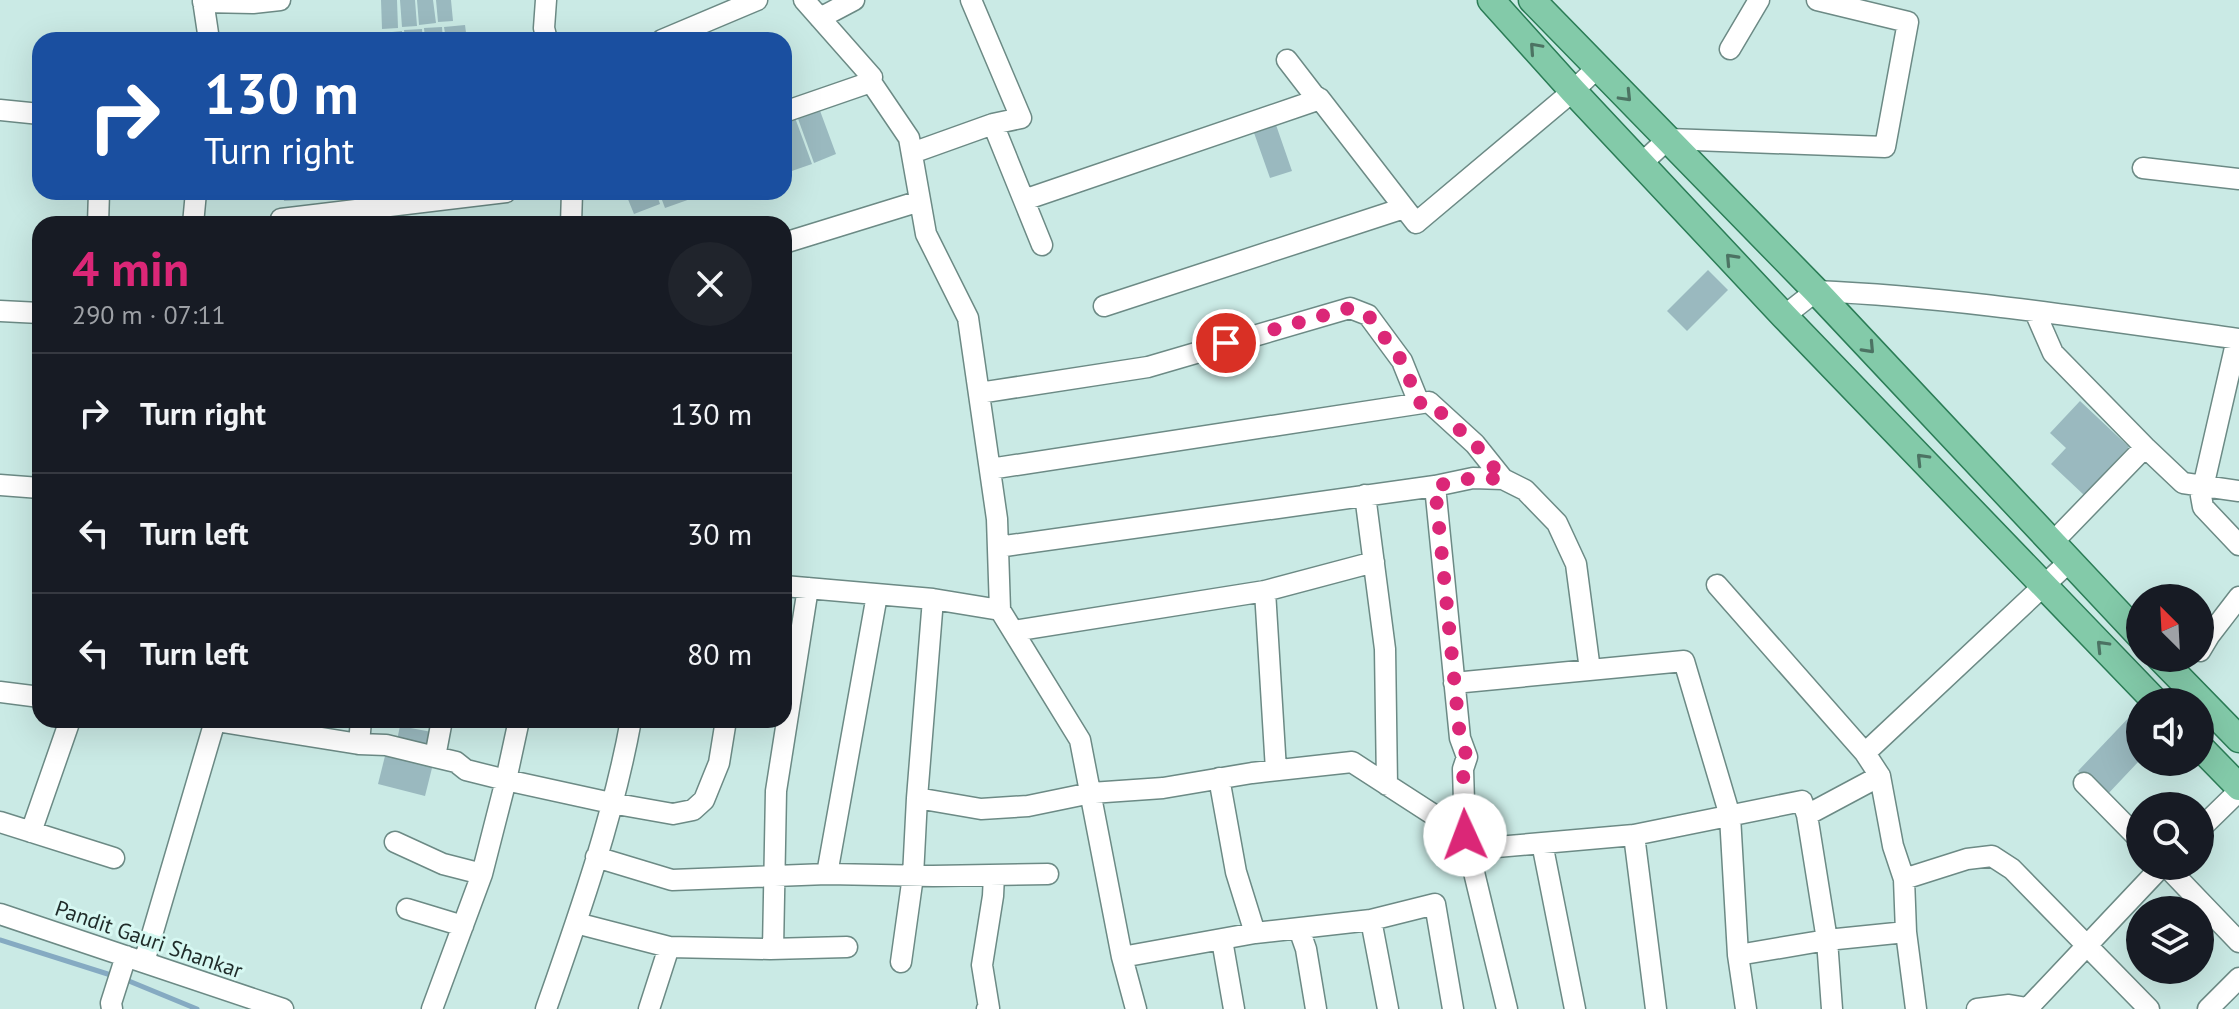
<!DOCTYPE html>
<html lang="en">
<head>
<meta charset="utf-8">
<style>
	:root { --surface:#171b24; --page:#20242c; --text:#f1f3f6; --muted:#9ea1a6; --line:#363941; --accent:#db2777 }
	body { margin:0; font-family:"PT Sans",sans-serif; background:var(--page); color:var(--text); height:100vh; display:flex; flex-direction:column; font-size:30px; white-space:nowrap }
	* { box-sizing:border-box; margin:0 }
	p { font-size:26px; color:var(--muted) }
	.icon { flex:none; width:44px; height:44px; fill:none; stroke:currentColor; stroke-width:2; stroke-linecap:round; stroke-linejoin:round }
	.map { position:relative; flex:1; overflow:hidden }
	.panel { position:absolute; left:32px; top:216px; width:760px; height:512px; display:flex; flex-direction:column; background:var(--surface); border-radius:24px; box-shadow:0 8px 32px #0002 }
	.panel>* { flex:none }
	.top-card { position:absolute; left:32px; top:32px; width:760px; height:168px; border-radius:24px; box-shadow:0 8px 32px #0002; background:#1a4fa0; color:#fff; overflow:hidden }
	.needle { width:52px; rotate:336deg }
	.controls { position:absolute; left:2126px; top:584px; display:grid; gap:16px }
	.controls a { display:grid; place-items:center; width:88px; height:88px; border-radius:50%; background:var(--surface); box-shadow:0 8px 32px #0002; font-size:40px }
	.pin { position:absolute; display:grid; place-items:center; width:68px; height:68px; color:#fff; margin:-34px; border:4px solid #fff; border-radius:50%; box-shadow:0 2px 8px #0007 }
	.me { position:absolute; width:88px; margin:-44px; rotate:358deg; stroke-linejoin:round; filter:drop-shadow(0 0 6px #0008) }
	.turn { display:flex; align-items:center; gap:28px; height:168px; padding:0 40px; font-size:36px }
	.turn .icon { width:104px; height:104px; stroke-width:2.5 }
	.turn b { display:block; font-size:56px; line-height:68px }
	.round { display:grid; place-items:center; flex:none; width:84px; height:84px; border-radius:42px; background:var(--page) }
	.overview { display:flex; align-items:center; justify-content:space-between; height:136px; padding:0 40px }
	h1 { font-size:48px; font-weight:700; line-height:60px; color:var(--accent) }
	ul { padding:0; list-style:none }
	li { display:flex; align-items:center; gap:24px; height:120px; padding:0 40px; border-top:2px solid var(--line) }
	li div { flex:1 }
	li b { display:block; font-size:30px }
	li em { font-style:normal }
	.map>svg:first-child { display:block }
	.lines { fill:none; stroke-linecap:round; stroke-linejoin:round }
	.stream { stroke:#85aac2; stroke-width:5 }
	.building { fill:#9ab9bf }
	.minor-casing { stroke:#6c8a85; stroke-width:23 }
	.major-casing { stroke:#2b7c56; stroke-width:29 }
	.minor { stroke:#fff; stroke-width:20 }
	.major { stroke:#83caa9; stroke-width:26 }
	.oneway { stroke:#4c7363 }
	.route { stroke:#db2777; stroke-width:14; stroke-dasharray:0 25.2 }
	.labels { text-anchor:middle; stroke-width:6; stroke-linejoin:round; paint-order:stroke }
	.street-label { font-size:22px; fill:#1f2b29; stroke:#d7f8f2 }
</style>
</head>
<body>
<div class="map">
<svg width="2239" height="1009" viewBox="0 0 2239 1009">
	<rect width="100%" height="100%" fill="#caeae5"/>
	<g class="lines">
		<path class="stream" d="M0 940 114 976
			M124 979 197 1009"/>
	</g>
	<path class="building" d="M381 0H397L398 28 382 29Z
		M400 0H415L417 26 402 27Z
		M417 0H433L436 23 419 25Z
		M436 0H451L453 21 438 22Z
		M465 25 467 40H446L444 27Z
		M442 27 443 40H425L424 28Z
		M422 29 423 40H405L404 30Z
		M402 31V40H382V33Z
		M378 32V40H358L357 33Z
		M819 108 836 154 814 163 797 116Z
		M794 115 812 164 786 173 784 167V119Z
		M1275 122 1292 171 1270 178 1253 130Z
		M283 192H306V200L284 201Z
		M308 192H331V197L309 198Z
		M335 192H352V197L335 198Z
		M625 192H656L660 204 634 214Z
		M659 192H694L696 197 665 208Z
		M697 192H722L700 200Z
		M1708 270 1728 290 1687 331 1667 311Z
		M2080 401 2129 447 2084 495 2051 464 2066 448 2050 433Z
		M2135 711 2140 716V760L2105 797 2078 771Z
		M400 726 437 733 434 752 396 745Z
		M387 748 434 760 425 796 378 784Z"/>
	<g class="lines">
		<defs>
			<path id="minor" d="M203 0 209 40
				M546 0 544 28 547 40
				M804 0 872 77 871 82 909 138 926 234 968 318 997 519 1000 610
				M971 0 1021 118 993 124 1042 245
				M203 2 253 3 280 0
				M820 18 854 0
				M662 40 757 0
				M1730 49 1759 0
				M1287 60 1314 95 1320 99
				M0 110 40 114
				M784 112 871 82
				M912 153 993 124
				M1642 163 1668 139 1885 147 1908 22 1817 0
				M2143 168 2239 179
				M1024 200 1320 99 1416 223 1573 91 1598 67
				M98 224 99 192
				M193 224 196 192
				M281 224V219L506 192
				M571 224 572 192
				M784 243 920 201
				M1104 306 1404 208
				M0 311 40 313
				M2035 312 2053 353 2145 447 2183 483 2239 491
				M1784 316 1816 291C1957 297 2099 320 2239 339
				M2237 339 2201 496 2203 507 2239 545
				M979 393 1148 367 1350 308 1368 315 1402 361 1419 403
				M990 469 1429 402 1475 444 1503 479 1525 490 1557 523 1576 564 1590 670
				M0 485 40 488
				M1435 486 1460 738 1467 757 1463 769 1465 835 1507 1009
				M1365 495 1385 649 1387 785
				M2053 542 2145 447
				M998 547 1435 486 1473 478 1503 479
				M1717 585 1865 753
				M784 586 933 599 1000 610 1080 740 1122 957 1136 1009
				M1265 591 1276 770
				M1014 631 1265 591 1374 562
				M2200 651 2209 636 2239 597
				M1454 683 1684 661 1730 816 1738 955 1746 1009
				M0 692 40 697
				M210 720 359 744 386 745 435 757 442 720
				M359 744 361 720
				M435 757 456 762 466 770 506 780 611 803 673 814 693 810 704 800 719 763 726 720
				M1880 776 1893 846 1904 879 1906 932 1916 1009
				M1219 778 1236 872 1255 933
				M2084 783 2140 840
				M917 798 981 809 1028 806 1091 793 1163 788 1252 773 1352 762 1485 848 1634 835 1802 801 1807 815 1880 776 1865 753 2070 561
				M1807 815 1827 940 1832 1009
				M0 822 114 858
				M2200 829 2239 791
				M31 832 70 720
				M1634 835 1656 1009
				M395 842 443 864 482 874
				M1542 843 1575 1009
				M596 857 672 880 827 874 933 876 1048 874
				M2166 866 2239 942
				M827 874 877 595
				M1904 879 1967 859 1992 856 2012 869 2149 1009
				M407 909 463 926
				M0 914 283 1009
				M1371 920 1388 1009
				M576 923 669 947 770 949 847 947
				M1299 929 1306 949 1316 1009
				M1222 940 1234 1009
				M773 949 776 791 808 588
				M1738 955 1827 940 1906 932
				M1122 957 1255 933 1371 920 1435 904 1453 1009
				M144 962 215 721
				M901 962 913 876 917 798 933 599
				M112 1009 111 1003 126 956
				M432 1009 482 874 506 780 519 720
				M546 1009C579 915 613 819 631 720
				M649 1009 669 947
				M987 1009 989 1008 982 965 993 896 994 875
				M1977 1009 2009 1005 2027 1008
				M2027 1009 2162 866
				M2208 1009 2239 978"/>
			<path id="major" d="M1491 0 1573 91 1784 316 2156 702
				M1532 0 1816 291 2140 636
				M2160 658 2239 739
				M2200 747 2239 787"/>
		</defs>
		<use href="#minor" class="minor-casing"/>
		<use href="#major" class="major-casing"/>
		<use href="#minor" class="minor"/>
		<use href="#major" class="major"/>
	</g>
	<defs><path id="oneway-chevron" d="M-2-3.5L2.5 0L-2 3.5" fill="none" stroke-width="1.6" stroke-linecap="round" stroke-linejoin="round" transform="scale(2)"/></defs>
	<g class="oneway">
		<use href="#oneway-chevron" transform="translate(1535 48) rotate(-132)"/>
		<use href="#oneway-chevron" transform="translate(1626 96) rotate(46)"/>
		<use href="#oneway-chevron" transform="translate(1731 259) rotate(-133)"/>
		<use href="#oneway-chevron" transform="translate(1869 348) rotate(47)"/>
		<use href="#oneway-chevron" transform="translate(1922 459) rotate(-134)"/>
		<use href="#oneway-chevron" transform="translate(2102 646) rotate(-134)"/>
	</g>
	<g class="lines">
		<path class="route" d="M1226 343 1350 308 1368 315 1402 361 1419 403 1429 402 1475 444 1503 479 1473 478 1435 486 1460 738 1467 757 1463 769 1465 835"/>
	</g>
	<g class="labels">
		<g class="street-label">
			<text transform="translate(149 939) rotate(19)" y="8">Pandit Gauri Shankar</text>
		</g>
	</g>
</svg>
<div class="controls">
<a><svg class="needle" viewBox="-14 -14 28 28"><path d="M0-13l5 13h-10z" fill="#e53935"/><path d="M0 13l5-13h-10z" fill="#9ea1a6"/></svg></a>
<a><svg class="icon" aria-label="sound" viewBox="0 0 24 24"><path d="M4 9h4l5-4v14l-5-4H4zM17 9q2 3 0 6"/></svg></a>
<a><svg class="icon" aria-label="search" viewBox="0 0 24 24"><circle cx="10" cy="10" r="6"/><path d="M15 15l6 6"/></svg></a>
<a><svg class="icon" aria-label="layers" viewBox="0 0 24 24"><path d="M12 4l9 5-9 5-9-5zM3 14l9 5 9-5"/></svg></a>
</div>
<div class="pin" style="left:1226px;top:343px;background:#d93025"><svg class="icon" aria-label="arrive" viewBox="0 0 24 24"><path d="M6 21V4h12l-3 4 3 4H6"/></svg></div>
<svg class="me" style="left:1465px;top:835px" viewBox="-20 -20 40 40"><circle r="19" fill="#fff"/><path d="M0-13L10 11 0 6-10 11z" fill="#db2777"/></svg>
<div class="top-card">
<div class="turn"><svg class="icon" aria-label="right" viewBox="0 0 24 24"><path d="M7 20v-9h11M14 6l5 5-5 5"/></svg><div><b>130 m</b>Turn right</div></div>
</div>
<section class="panel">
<div class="overview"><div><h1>4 min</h1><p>290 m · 07:11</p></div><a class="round"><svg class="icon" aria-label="close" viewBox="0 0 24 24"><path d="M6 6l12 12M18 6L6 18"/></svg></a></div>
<ul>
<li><svg class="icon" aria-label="right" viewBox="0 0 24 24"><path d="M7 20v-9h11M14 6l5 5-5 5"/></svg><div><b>Turn right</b></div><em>130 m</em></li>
<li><svg class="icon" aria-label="left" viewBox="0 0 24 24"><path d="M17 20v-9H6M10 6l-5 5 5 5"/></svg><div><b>Turn left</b></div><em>30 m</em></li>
<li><svg class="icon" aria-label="left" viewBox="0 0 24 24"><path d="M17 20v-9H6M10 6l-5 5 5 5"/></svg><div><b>Turn left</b></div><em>80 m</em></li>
</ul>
</section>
</div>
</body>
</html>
